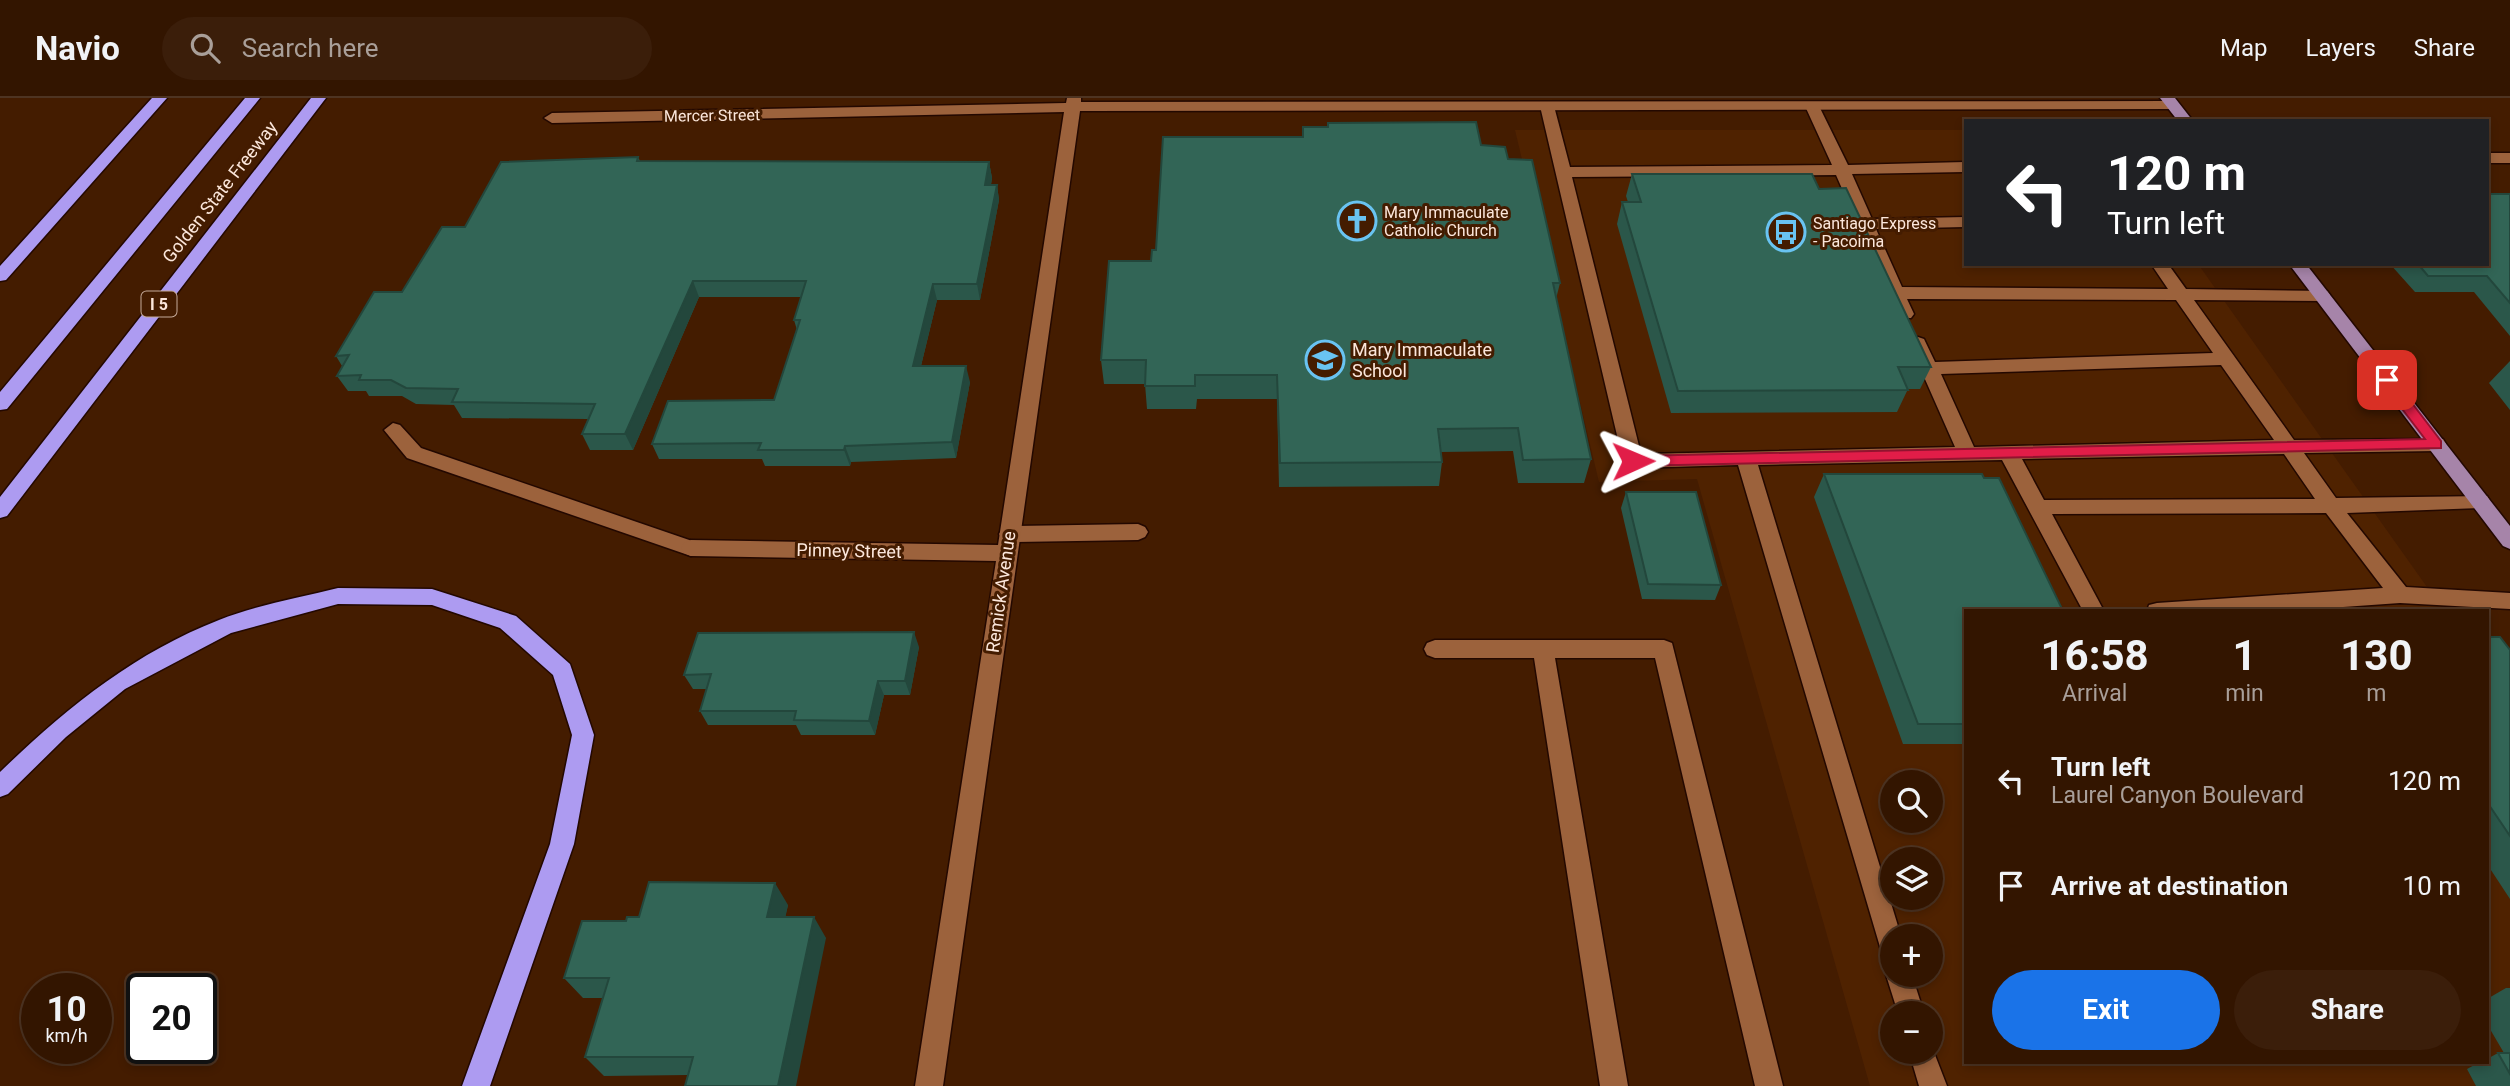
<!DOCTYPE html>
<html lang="en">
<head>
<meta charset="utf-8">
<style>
	:root { --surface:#331500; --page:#3b1e0a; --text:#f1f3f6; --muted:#a99f99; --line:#4e3422; --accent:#1a73e8 }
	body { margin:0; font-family:Roboto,sans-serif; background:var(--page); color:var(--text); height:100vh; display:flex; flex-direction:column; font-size:26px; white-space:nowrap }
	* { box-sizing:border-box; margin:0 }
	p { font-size:23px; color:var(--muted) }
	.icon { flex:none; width:38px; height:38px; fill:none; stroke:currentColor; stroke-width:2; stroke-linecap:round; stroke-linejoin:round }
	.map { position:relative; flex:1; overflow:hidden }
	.side { position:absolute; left:1964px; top:511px; width:525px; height:455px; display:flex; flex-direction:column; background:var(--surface); border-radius:0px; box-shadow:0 4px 10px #0003,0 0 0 2px var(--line) }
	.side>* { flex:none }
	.hud { position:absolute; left:1964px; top:21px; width:525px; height:147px; border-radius:0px; box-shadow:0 4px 10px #0003,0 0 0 2px var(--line); background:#202124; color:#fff; overflow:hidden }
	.buttons { position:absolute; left:1880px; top:672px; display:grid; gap:14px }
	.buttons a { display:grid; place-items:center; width:63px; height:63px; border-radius:50%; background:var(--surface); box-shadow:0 4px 10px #0003,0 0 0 2px var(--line); font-size:35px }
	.speed { position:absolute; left:21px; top:875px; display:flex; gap:14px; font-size:35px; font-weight:700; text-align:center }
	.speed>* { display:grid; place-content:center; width:91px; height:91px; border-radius:50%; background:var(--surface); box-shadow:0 4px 10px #0003,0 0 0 2px var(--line); line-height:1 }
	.speed small { font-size:18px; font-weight:400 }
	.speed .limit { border:4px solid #111; border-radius:10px; background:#fff; color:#111 }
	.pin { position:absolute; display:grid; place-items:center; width:60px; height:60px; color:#fff; margin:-30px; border-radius:14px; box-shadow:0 4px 10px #0006 }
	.me { position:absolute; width:77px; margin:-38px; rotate:89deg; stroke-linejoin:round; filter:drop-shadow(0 0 5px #0008) }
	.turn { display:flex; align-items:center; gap:24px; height:147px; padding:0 28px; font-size:32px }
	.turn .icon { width:91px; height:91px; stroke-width:2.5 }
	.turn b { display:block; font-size:49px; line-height:60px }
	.eta { display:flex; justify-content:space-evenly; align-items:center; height:119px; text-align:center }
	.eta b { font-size:42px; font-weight:700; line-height:49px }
	.cta { display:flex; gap:14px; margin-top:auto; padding:14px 28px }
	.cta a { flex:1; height:80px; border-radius:42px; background:var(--accent); color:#fff; font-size:28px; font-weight:700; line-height:80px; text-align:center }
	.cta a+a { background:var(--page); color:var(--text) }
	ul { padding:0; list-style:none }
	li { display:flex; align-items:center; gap:21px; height:105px; padding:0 28px }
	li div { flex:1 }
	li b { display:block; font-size:26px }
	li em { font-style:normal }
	header { display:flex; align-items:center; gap:42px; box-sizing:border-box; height:98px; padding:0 35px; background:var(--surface); border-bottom:2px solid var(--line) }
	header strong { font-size:33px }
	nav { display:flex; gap:38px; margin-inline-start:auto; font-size:24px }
	.search { width:490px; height:63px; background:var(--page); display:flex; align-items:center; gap:18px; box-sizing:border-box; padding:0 24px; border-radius:38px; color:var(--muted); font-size:26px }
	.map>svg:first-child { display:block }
	.built { fill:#4f2200; fill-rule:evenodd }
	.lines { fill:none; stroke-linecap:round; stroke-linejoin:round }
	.lane-casing { stroke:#230800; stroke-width:3 }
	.street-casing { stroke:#230800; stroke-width:3 }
	.primary-casing { stroke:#230800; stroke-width:3 }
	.highway-casing { stroke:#230800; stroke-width:3 }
	.lane { fill:#9c623c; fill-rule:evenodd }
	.street { fill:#9c623c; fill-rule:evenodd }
	.primary { fill:#a684a9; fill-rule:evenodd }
	.highway { fill:#ad9bf1; fill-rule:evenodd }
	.wall { fill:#2b574a }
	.shaded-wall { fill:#23473c }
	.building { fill:#326556; stroke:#23473c; stroke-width:2 }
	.route { fill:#e11d48; stroke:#92132f; stroke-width:2 }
	.labels { text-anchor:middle; stroke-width:6; stroke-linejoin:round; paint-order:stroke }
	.far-street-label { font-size:16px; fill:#fce7db; stroke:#441c00 }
	.far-poi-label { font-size:16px; fill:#fce7db; stroke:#441c00; text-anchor:start }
	.shield { fill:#441c00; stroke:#c5aa99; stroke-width:2 }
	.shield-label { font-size:16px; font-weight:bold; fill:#fce7db }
	.street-label { font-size:18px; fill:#fce7db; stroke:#441c00 }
	.poi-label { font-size:18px; fill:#fce7db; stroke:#441c00; text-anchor:start }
</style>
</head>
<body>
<header>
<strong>Navio</strong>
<div class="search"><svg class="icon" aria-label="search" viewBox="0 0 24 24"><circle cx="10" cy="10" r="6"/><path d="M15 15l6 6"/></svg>Search here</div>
<nav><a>Map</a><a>Layers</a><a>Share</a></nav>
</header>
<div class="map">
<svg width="2510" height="988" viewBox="0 0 2510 988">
	<rect width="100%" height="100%" fill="#441c00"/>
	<path class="built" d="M1515 32H1965V166H2198L2444 513H1965V964H2487V573L2510 605V988H1870L1697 381 1599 384ZM1892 684H1930V723H1892ZM1892 761H1930V800H1892ZM1892 838H1930V877H1892ZM1892 915H1930V954H1892Z"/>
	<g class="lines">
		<defs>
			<path id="lane" d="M1547 4 1554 8 1570 69 1832 67 1805 8 1812 4 1819 8 1848 67 1965 64V74L1852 76 1872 121 1965 119V129L1876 131 1902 189 2168 191 2151 166H2168L2186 191 2327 193 2330 197 2327 201 2321 203 2194 202 2294 342 2443 341 2446 346 2443 351 2436 353 2304 355 2336 400 2487 398 2490 403 2480 410 2347 415 2406 489 2510 495V511L2400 505 2286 513H2147L2149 507 2157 505 2383 490 2326 415 2052 416 2104 513H2083L2002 362 1758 367 1901 838H1892V863L1883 859 1738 367 1633 370 1623 363 1540 8ZM1836 77 1899 220H1911L1914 216 1907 201 2176 202 2213 255 1935 264 1924 241 1918 239 1909 245 1955 349 1641 356 1572 79ZM2221 267 2274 342 1974 349 1941 276ZM2284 356 2315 401 2044 402 2022 361Z
				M393 325 400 327 421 350 698 445 701 450 698 455 691 458 407 360 384 332Z
				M1138 426 1145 429 1148 434 1145 439 1138 442 1009 444 1002 441 999 436 1002 431 1009 428Z
				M1435 542H1664L1672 545 1783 988H1755L1655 560H1555L1628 988H1600L1534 560H1435L1427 557 1424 551 1427 545Z
				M1890 868 1892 877H1912L1924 915H1898L1886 877Z
				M1930 944 1947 988H1919L1909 954H1930Z"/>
			<path id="street" d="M1067 0H1081V4L2173 3 2180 7 2173 11 1080 13 943 988H915L996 463 691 458 684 455 681 450 684 445 691 442 998 447 1064 14 552 25 544 20 552 15 1066 5Z
				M2487 55H2510V65H2487Z"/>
			<path id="primary" d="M2160 0H2175L2193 23H2178Z
				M2289 166H2306L2510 428V451L2503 448Z"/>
			<path id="highway" d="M152 0H167L6 182 0 183V168Z
				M245 0H260L7 311 0 312V294Z
				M311 0H326L7 418 0 420V399Z
				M338 490 432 491 516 518 570 566 594 637 574 746 490 988H462L550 746 572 637 553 577 500 530 432 507 338 506 231 535 125 591 66 639 8 696 0 699V674C65 611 134 555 219 522 256 507 299 500 338 490Z"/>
		</defs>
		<use href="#lane" class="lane-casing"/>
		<use href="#street" class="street-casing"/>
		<use href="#primary" class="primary-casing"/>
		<use href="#highway" class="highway-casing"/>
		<use href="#lane" class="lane"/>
		<use href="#street" class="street"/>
		<use href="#primary" class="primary"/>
		<use href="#highway" class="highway"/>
	</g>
	<path class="wall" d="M1303 29 1481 47 1508 61 1560 185 1556 201 1591 361 1584 385H1518L1513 353 1441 354 1442 364 1439 388 1279 389 1277 301H1197L1196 311H1147L1145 286H1104L1101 262 1156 152 1302 39Z
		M638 59 640 63 989 64 992 80 991 87H997L999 102 980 202H937L921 268 970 284 956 360 851 364 850 368H765L762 361H659L652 346 774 302 797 232 794 222 801 199H699L633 352H590L582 336 588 321 462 320 454 307 416 306 402 298H369L366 293H348L337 278 342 268 336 258 402 194 465 129Z
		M1632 76 1819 91 1931 269 1920 291H1908L1897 314 1671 315 1617 126 1622 104H1628L1626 98Z
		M2510 96V238L2474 194H2415L2390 166H2487Z
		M2510 263V312L2489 285Z
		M1824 376 1965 513V646H1903L1814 399Z
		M1626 394 1721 487 1715 502 1642 501 1621 410Z
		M2487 539 2510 552V801L2487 766Z
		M919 549 910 597H884L875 637H801L796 627H708L700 613 706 591H693L684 577Z
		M788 807 785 819 826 840 688 977 604 978 585 959 603 900H583L564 880 626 823 639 819Z
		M2506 890H2510V988H2476L2467 971 2480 964H2487V961L2498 955H2504L2487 926V901Z"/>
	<path class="shaded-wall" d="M989 64 992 80 988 103 985 87Z
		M997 87 999 102 980 202 977 186Z
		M693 183 699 199 633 352 625 336Z
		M933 186 937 202 917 284 913 268Z
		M966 268 970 284 956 360 952 344Z
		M845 348 851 364 850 368 844 352Z
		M914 534 919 549 910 597 905 583Z
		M878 583 884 597 875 637 869 623Z
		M775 785 788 807 781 840 767 819Z
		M814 819 826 840 796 988H778Z"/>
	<path class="building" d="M1476 24 1481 47 1505 49 1508 61 1532 62 1560 185H1553L1591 361 1523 362 1518 330 1438 331 1442 364 1280 365 1277 277H1195V288H1145L1146 262H1101L1109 163H1151L1152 152H1156L1163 39H1303V29H1328V25Z
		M638 59 637 63 989 64 985 87H997L977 186H933L913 268H966L952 344 845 348 844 352H758L761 345 652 346 668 303 774 302 800 222H794L806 183H693L625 336H582L595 306 452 304 458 291 406 290 391 282H359L361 277 337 278 349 257 336 258 374 194H402L442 129H465L501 64Z
		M1632 76H1812L1819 91 1846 90 1931 269H1898L1908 292 1678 293 1622 104H1641Z
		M2487 96H2510V205L2487 178H2428L2418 166H2487Z
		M1824 376H1982L1984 380H1999L2063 513H1965V626H1918Z
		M1626 394H1696L1721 487 1648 486Z
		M914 534 905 583H878L869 623 794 622 796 613H700L711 576 684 577 698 535Z
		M2487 539H2500L2510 552V738L2487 704Z
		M649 784 775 785 767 819H814L778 988H685L693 959H585L609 880H564L582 823H626L627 819H639Z
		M2498 955H2510V976Z"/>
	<path class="route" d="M2387 277 2392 279 2441 343V350L1633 368 1626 363 1633 358 2425 341 2380 282Z"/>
	<defs>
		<symbol id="church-ring" viewBox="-11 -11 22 22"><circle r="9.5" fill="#441c00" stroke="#69c3f1" stroke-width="1.5"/><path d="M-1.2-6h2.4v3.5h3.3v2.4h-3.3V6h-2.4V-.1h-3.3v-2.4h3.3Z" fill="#69c3f1"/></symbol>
		<symbol id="bus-ring" viewBox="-11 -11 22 22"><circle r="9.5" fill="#441c00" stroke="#69c3f1" stroke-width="1.5"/><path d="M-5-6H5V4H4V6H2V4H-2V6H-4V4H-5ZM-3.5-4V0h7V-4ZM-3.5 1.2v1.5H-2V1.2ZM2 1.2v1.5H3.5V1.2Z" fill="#69c3f1"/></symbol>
		<symbol id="school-ring" viewBox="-11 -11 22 22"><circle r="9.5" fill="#441c00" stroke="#69c3f1" stroke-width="1.5"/><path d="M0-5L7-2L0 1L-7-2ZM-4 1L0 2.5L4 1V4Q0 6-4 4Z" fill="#69c3f1"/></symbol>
	</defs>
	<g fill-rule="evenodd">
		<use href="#church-ring" x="1335" y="101" width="44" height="44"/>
		<use href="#bus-ring" x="1764" y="112" width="44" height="44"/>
		<use href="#school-ring" x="1303" y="240" width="44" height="44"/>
	</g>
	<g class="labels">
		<g class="far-street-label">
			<text transform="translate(712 17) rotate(-1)" y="6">Mercer Street</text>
		</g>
		<g class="far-poi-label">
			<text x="1384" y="120">Mary Immaculate<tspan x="1384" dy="18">Catholic Church</tspan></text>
			<text x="1813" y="131">Santiago Express<tspan x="1813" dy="18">- Pacoima</tspan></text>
		</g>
		<rect class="shield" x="141.5" y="193.5" width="35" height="25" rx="5"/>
		<g class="shield-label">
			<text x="159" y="212">I 5</text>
		</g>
		<g class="street-label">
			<text transform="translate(220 94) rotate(-52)" y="6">Golden State Freeway</text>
			<text transform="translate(849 453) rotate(1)" y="6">Pinney Street</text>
			<text transform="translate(1001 494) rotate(-82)" y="6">Remick Avenue</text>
		</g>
		<g class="poi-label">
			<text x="1352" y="258">Mary Immaculate<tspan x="1352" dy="21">School</tspan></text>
		</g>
	</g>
</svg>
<div class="buttons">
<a><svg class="icon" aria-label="search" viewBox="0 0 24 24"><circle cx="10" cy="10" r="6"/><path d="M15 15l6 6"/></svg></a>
<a><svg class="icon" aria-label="layers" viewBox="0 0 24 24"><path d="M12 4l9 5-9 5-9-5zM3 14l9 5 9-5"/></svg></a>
<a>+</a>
<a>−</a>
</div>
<div class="speed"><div>10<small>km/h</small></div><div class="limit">20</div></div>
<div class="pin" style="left:2387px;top:282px;background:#d93025"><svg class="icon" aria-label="arrive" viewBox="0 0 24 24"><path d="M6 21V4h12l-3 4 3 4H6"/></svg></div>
<svg class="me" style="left:1633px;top:363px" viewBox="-20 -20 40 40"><path d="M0-17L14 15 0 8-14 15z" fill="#e11d48" stroke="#fff" stroke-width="4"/></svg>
<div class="hud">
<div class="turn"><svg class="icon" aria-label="left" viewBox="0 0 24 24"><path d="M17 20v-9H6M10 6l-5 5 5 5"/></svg><div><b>120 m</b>Turn left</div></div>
</div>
<section class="side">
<div class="eta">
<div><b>16:58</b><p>Arrival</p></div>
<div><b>1</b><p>min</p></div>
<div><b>130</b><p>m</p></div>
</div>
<ul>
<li><svg class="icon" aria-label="left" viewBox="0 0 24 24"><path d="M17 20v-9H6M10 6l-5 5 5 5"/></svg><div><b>Turn left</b><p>Laurel Canyon Boulevard</p></div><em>120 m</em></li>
<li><svg class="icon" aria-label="arrive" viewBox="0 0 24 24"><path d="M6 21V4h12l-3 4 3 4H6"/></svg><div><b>Arrive at destination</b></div><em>10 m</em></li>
</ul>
<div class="cta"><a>Exit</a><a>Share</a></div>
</section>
</div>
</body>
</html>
